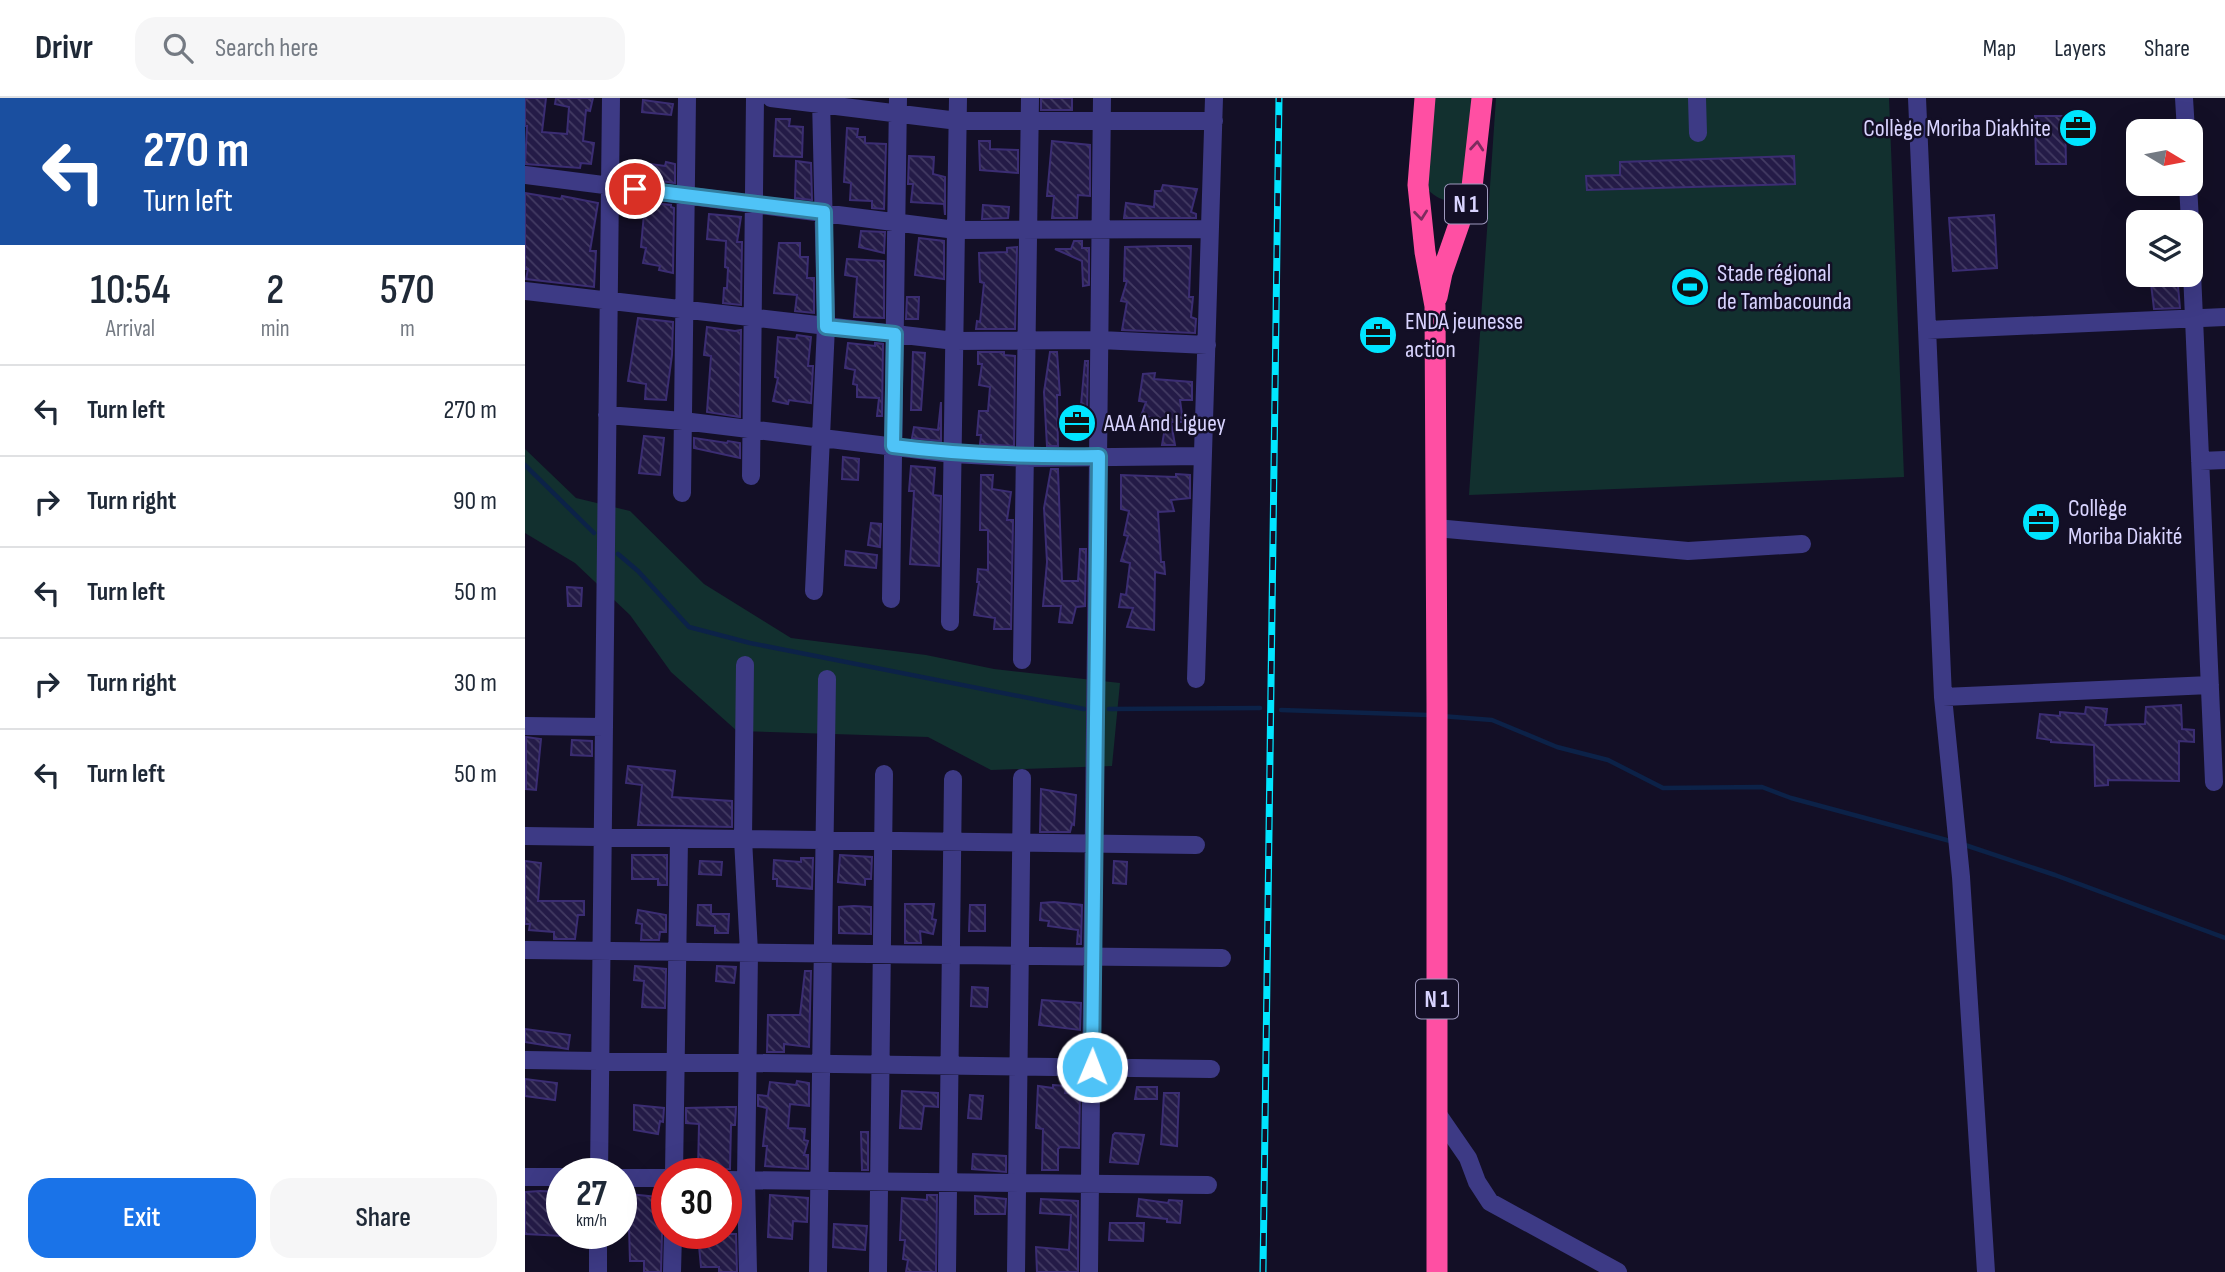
<!DOCTYPE html>
<html lang="en">
<head>
<meta charset="utf-8">
<style>
	:root { --surface:#fff; --page:#f6f6f7; --text:#1f2937; --muted:#747a83; --line:#e0e1e3; --accent:#1a73e8 }
	body { margin:0; font-family:"Sofia Sans Condensed",sans-serif; background:var(--page); color:var(--text); height:100vh; display:flex; flex-direction:column; font-size:26px; white-space:nowrap }
	* { box-sizing:border-box; margin:0 }
	p { font-size:23px; color:var(--muted) }
	.icon { flex:none; width:38px; height:38px; fill:none; stroke:currentColor; stroke-width:2; stroke-linecap:round; stroke-linejoin:round }
	.map { position:relative; flex:1; overflow:hidden }
	.drawer { display:flex; flex-direction:column; background:var(--surface); width:525px }
	.drawer>* { flex:none }
	.banner { background:#1a4fa0; color:#fff; overflow:hidden }
	.needle { width:46px; rotate:100deg }
	.buttons { position:absolute; left:1601px; top:21px; display:grid; gap:14px }
	.buttons a { display:grid; place-items:center; width:77px; height:77px; border-radius:14px; background:var(--surface); box-shadow:0 7px 28px #0002; font-size:35px }
	.speed { position:absolute; left:21px; top:1060px; display:flex; gap:14px; font-size:35px; font-weight:700; text-align:center }
	.speed>* { display:grid; place-content:center; width:91px; height:91px; border-radius:50%; background:var(--surface); box-shadow:0 7px 28px #0002; line-height:1 }
	.speed small { font-size:18px; font-weight:400 }
	.speed .limit { border:10px solid #d22; background:#fff; color:#111 }
	.pin { position:absolute; display:grid; place-items:center; width:60px; height:60px; color:#fff; margin:-30px; border:4px solid #fff; border-radius:50%; box-shadow:0 2px 7px #0007 }
	.me { position:absolute; width:77px; margin:-38px; rotate:1deg; stroke-linejoin:round; filter:drop-shadow(0 0 5px #0008) }
	.turn { display:flex; align-items:center; gap:24px; height:147px; padding:0 28px; font-size:32px }
	.turn .icon { width:91px; height:91px; stroke-width:2.5 }
	.turn b { display:block; font-size:49px; line-height:60px }
	.eta { display:flex; justify-content:space-evenly; align-items:center; height:119px; text-align:center }
	.eta b { font-size:42px; font-weight:600; line-height:49px }
	.primary-button { display:flex; gap:14px; margin-top:auto; padding:14px 28px }
	.primary-button a { flex:1; height:80px; border-radius:21px; background:var(--accent); color:#fff; font-size:28px; font-weight:600; line-height:80px; text-align:center }
	.primary-button a+a { background:var(--page); color:var(--text) }
	ul { padding:0; list-style:none }
	li { display:flex; align-items:center; gap:21px; height:91px; padding:0 28px; border-top:2px solid var(--line) }
	li div { flex:1 }
	li b { display:block; font-size:26px }
	li em { font-style:normal }
	header { display:flex; align-items:center; gap:42px; box-sizing:border-box; height:98px; padding:0 35px; background:var(--surface); border-bottom:2px solid var(--line) }
	header strong { font-size:33px }
	nav { display:flex; gap:38px; margin-inline-start:auto; font-size:24px }
	.search { width:490px; height:63px; background:var(--page); display:flex; align-items:center; gap:18px; box-sizing:border-box; padding:0 24px; border-radius:21px; color:var(--muted); font-size:26px }
	main { display:flex; flex:1; min-height:0 }
	.map>svg:first-child { display:block }
	.green { fill:#12302f }
	.lines { fill:none; stroke-linecap:round; stroke-linejoin:round }
	.stream { stroke:#0c2248; stroke-width:4.5 }
	.building { fill:url(#building-back-hatch); stroke:#3b2d73; stroke-width:2 }
	.minor { stroke:#3d3a85; stroke-width:18 }
	.highway { stroke:#ff4fa3; stroke-width:21 }
	.rail-casing { stroke:#00e5ff; stroke-width:7 }
	.rail { stroke:#130f26; stroke-width:4.5; stroke-dasharray:13; stroke-linecap:butt }
	.oneway { stroke:#7d2c5e }
	.route-casing { stroke:#337fa1; stroke-width:18 }
	.route { stroke:#4fc3f7; stroke-width:12 }
	.labels { text-anchor:middle; stroke-width:5; stroke-linejoin:round; paint-order:stroke }
	.shield { fill:#130f26; stroke:#9e99be; stroke-width:2 }
	.shield-label { font-size:23px; font-weight:bold; fill:#d9d4ff }
	.poi-label { font-size:24px; fill:#d9d4ff; stroke:#130f26; text-anchor:start }
</style>
</head>
<body>
<header>
<strong>Drivr</strong>
<div class="search"><svg class="icon" aria-label="search" viewBox="0 0 24 24"><circle cx="10" cy="10" r="6"/><path d="M15 15l6 6"/></svg>Search here</div>
<nav><a>Map</a><a>Layers</a><a>Share</a></nav>
</header>
<main>
<section class="drawer">
<div class="banner">
<div class="turn"><svg class="icon" aria-label="left" viewBox="0 0 24 24"><path d="M17 20v-9H6M10 6l-5 5 5 5"/></svg><div><b>270 m</b>Turn left</div></div>
</div>
<div class="eta">
<div><b>10:54</b><p>Arrival</p></div>
<div><b>2</b><p>min</p></div>
<div><b>570</b><p>m</p></div>
</div>
<ul>
<li><svg class="icon" aria-label="left" viewBox="0 0 24 24"><path d="M17 20v-9H6M10 6l-5 5 5 5"/></svg><div><b>Turn left</b></div><em>270 m</em></li>
<li><svg class="icon" aria-label="right" viewBox="0 0 24 24"><path d="M7 20v-9h11M14 6l5 5-5 5"/></svg><div><b>Turn right</b></div><em>90 m</em></li>
<li><svg class="icon" aria-label="left" viewBox="0 0 24 24"><path d="M17 20v-9H6M10 6l-5 5 5 5"/></svg><div><b>Turn left</b></div><em>50 m</em></li>
<li><svg class="icon" aria-label="right" viewBox="0 0 24 24"><path d="M7 20v-9h11M14 6l5 5-5 5"/></svg><div><b>Turn right</b></div><em>30 m</em></li>
<li><svg class="icon" aria-label="left" viewBox="0 0 24 24"><path d="M17 20v-9H6M10 6l-5 5 5 5"/></svg><div><b>Turn left</b></div><em>50 m</em></li>
</ul>
<div class="primary-button"><a>Exit</a><a>Share</a></div>
</section>
<div class="map">
<svg width="1700" height="1174" viewBox="0 0 1700 1174">
	<defs>
		<pattern id="building-back-hatch" width="6" height="6" patternUnits="userSpaceOnUse" patternTransform="scale(1.75)"><rect width="6" height="6" fill="#241b47"/><path d="M-1 5l2 2M0 0l6 6M5-1l2 2" fill="none" stroke="#433b63"/></pattern>
	</defs>
	<rect width="100%" height="100%" fill="#130f26"/>
	<path class="green" d="M907 0H950C948 27 952 136 903 92Z
		M971 0H1364L1379 379 944 397Z
		M0 351 51 400 105 413 179 486 266 540 401 557 469 571 595 585 587 668 466 672 403 639 212 633 146 574 105 517 50 465 0 435Z"/>
	<g class="lines">
		<path class="stream" d="M0 367 69 435
			M93 456 113 473 164 529 225 545 559 611
			M584 611 735 610
			M756 612 904 617
			M916 618 967 622 1032 649 1083 662 1138 690 1237 689 1266 700 1429 744
			M1437 746 1530 777 1700 840"/>
	</g>
	<path class="building" d="M0 0H21L17 34 42 36 44 9 30 6 31 0H68L65 13 61 12 58 43 69 45 66 66 56 65 55 70 0 66 2 28H0Z
		M516 0H547V12H516Z
		M118 2 148 6 146 17 117 14Z
		M1510 18H1540L1541 66H1511Z
		M251 21H265L264 28 278 29 277 59 249 58Z
		M322 30 333 31 332 39H340V45L361 46 359 111 347 110V103L325 102 326 85 319 84Z
		M454 43H465V51L493 52V75L455 72Z
		M527 43 565 47V98L553 97 552 120H527L529 98H522Z
		M384 58 409 59 408 76 420 79V117L419 106 386 104 388 86H383Z
		M1269 58 1270 86 1062 92 1061 78 1095 77V64Z
		M271 63 286 65 287 102 270 100Z
		M109 64 140 68 141 64 150 66V85L107 79Z
		M638 87 672 91 666 114 671 116V120H599L601 105 629 109 630 93H636Z
		M0 95 36 101 37 98 73 105 65 153H71L69 189 1 181 3 171H0Z
		M120 104 146 107V109L149 110 148 175 134 172 135 168 118 165 121 150 116 149Z
		M458 107 484 109 483 120 457 121Z
		M184 116 216 119 212 144H217L216 207 198 205 199 190H202L203 170 200 169 201 143 182 141Z
		M1469 117 1472 170 1428 173 1424 120Z
		M336 133 360 134 359 155 334 149Z
		M394 140 419 143V181L390 177Z
		M549 143H557V150H564V187L558 188 557 163 530 151H546Z
		M254 145H275V159H283L282 180H289V215L270 213 272 197 249 195Z
		M638 148H666L664 199H668L666 219 671 221 670 235 597 232 602 204 596 203 602 183H599L600 149Z
		M492 149 490 231H451L452 223 455 224 459 185 455 184 454 155 482 154V150Z
		M322 161 359 163V220L329 219 332 179 320 177Z
		M1625 177H1652L1655 210 1629 211Z
		M382 199H394L393 221H381Z
		M113 220 148 224 147 257 141 302 120 301 121 286 103 283Z
		M182 229 210 233 216 232 215 319 182 314 186 258 179 257Z
		M272 237 286 239 283 268H288L286 305 264 302 263 306 248 303 253 280 250 279 253 239 271 241Z
		M323 245 350 248V245L358 246 357 318H352L354 300 332 299V287L328 286 330 272 320 270Z
		M388 254 400 255 396 312H386Z
		M453 254H479V257L490 258 489 348 455 346 456 337H452L454 313H463L465 289 454 287 457 266H453Z
		M525 254H532L535 297H532L533 348H522L519 294Z
		M560 263H563L562 319 555 318Z
		M630 275 629 281 667 284V302H655L658 324H646L650 347H637L641 324H633L635 321 616 318 621 304 614 303 618 276Z
		M416 304V343L387 340 389 329 413 332Z
		M119 338 139 340 135 377 114 375Z
		M169 340 202 345 203 343 215 345V360L169 350Z
		M318 359 334 361 333 382 317 381Z
		M386 368 410 370 408 397 416 398 414 468 385 466 389 393H384Z
		M526 371H533L537 483H553L555 451H561L560 508 551 509 547 525 534 524 536 508H518L522 464 519 410Z
		M651 376 665 377V400L646 402 649 413 633 414 636 464H639L640 476 630 474 629 532 602 529 608 510 594 509 596 496 601 497 605 465 596 463 603 438 599 437 604 413 596 411V377L651 379Z
		M456 377H468L467 391 486 394 482 422H488L486 531H469L470 520 449 517 454 484H452L453 471 463 472V432H455Z
		M346 425 356 426 355 449 343 447Z
		M321 453 352 457 351 470 320 467Z
		M42 489 57 490 56 508H43Z
		M1656 607 1657 631 1669 632V644L1654 643V683L1583 682V687L1570 688 1569 647 1526 644V642L1512 640 1515 616 1535 618V614L1560 616 1561 609 1582 611 1580 627 1620 626 1621 609Z
		M1 639 16 641 11 692 1 691Z
		M47 642 67 643V658L46 657Z
		M103 668 150 673 147 699 207 703V729L113 727 117 687 101 685Z
		M516 691 551 697 549 727 547 726 545 734H515Z
		M107 757H142V787H133V781H107Z
		M315 757 347 759 346 781H340V787L313 784Z
		M276 760H288L287 791 252 788V781H248L249 762 276 764Z
		M0 763 16 765 13 803H59V817H53L50 841H29V834L4 832 5 826H0Z
		M175 763 197 764 196 777 174 776Z
		M589 763 602 764 601 786 588 785Z
		M529 804 557 807 556 846H552L553 832 523 828 524 823 515 822 516 805Z
		M380 806H409L407 821 411 822 408 836 395 833 396 845H380Z
		M173 807H186V816H204L203 835H190V828L172 827Z
		M445 807H460V833H444Z
		M329 808 346 809V836L314 835V809Z
		M113 812 141 817V834H135L134 842H116L117 826 111 825Z
		M110 868 141 871 140 910 117 909 119 883 109 882Z
		M192 868 211 869 209 885 191 883Z
		M280 873H286L284 949 259 946V954H242L243 917H275Z
		M447 889 463 890 462 909 446 908Z
		M517 902 556 905 555 932 514 927Z
		M0 931 45 937 43 951 0 944Z
		M0 981 32 985 30 1002 0 998Z
		M272 983 284 985V1008L265 1006 263 1030 280 1031 279 1042 283 1043 279 1057H283V1071L240 1068 242 1048H238L242 1010 233 1008V997L243 998 245 984 271 987Z
		M528 987 541 988 540 995 555 996 554 1050 535 1049 533 1051V1072H517L518 1031 511 1030 513 988 528 990Z
		M612 989H632V1001H610Z
		M377 993 413 995V1009L399 1008 396 1031 375 1030Z
		M639 995H654L652 1048 636 1046Z
		M445 997 458 998 456 1021 443 1020Z
		M109 1007 139 1010 138 1024 135 1023 133 1036 109 1032Z
		M203 1009H211L210 1027H206L205 1071 173 1072 174 1026 161 1025V1010Z
		M336 1034H343V1072H337Z
		M590 1035 619 1037 613 1066 585 1064 588 1037Z
		M448 1056 481 1058V1074L447 1071Z
		M15 1093 37 1094V1138L0 1136V1094Z
		M104 1096 142 1100V1127L137 1136 136 1174H119V1163H105L104 1130H100Z
		M245 1097 283 1100 282 1124 268 1123 267 1141 243 1139Z
		M402 1097H412L411 1174H381L383 1162 378 1161 380 1142H375L377 1100 402 1102Z
		M450 1098 481 1101 480 1116H450Z
		M516 1101 553 1103V1174H512L511 1149 544 1152 546 1117 515 1115Z
		M614 1101 643 1105 644 1102 657 1103 655 1125 642 1124V1121L612 1118Z
		M585 1125H619L618 1143 584 1142Z
		M309 1126 342 1128 340 1152 308 1149Z
		M177 1136H211L212 1174H194V1169H176L174 1148Z"/>
	<g class="lines">
		<path class="minor" d="M246 0 433 23H689
			M1172 0 1173 35
			M1392 0 1418 599 1436 779 1461 1174
			M1659 0 1661 33
			M0 77 431 132 685 131
			M1663 86 1665 124
			M1666 151 1689 684
			M0 193 430 243 575 242 682 247
			M1402 232 1700 219
			M82 317 158 323 428 356 500 360 678 358
			M1675 363 1700 362
			M226 378 230 0
			M157 395 162 0
			M911 430 1163 453 1277 446
			M289 493 301 228 296 0
			M366 501 373 0
			M425 524 433 0
			M497 562 505 0
			M220 567 218 741 224 854 221 1082 223 1174
			M671 581 689 0
			M1418 599 1685 587
			M0 628 79 629
			M0 738 671 747
			M0 852 697 860
			M0 962 686 971
			M912 1015 943 1060 952 1084 965 1104 1093 1174
			M74 1076 86 0
			M149 1076 154 740
			M0 1079H37
			M96 1080H142
			M201 1082 683 1087
			M73 1174V1136
			M147 1174 148 1136
			M293 1174 302 581
			M353 1174 359 676
			M422 1174 428 681
			M491 1174 497 680
			M564 1174 577 0"/>
		<path class="highway" d="M900 0 893 87 900 154 910 208 912 606V1174
			M912 199 917 175 947 89 957 0"/>
		<defs>
			<path id="rail" d="M738 1174 754 0"/>
		</defs>
		<use href="#rail" class="rail-casing"/>
		<use href="#rail" class="rail"/>
	</g>
	<defs><path id="oneway-chevron" d="M-2-3.5L2.5 0L-2 3.5" fill="none" stroke-width="1.6" stroke-linecap="round" stroke-linejoin="round" transform="scale(1.75)"/></defs>
	<g class="oneway">
		<use href="#oneway-chevron" transform="translate(952 48) rotate(-85)"/>
		<use href="#oneway-chevron" transform="translate(896 117) rotate(84)"/>
	</g>
	<g class="lines">
		<defs>
			<path id="route" d="M110 91 299 114 301 229 370 236 368 348C437 357 504 359 574 358L567 969"/>
		</defs>
		<use href="#route" class="route-casing"/>
		<use href="#route" class="route"/>
	</g>
	<defs>
		<symbol id="office-disc" viewBox="-11 -11 22 22"><circle r="9.5" fill="#00e5ff" stroke="#130f26"/><path d="M-6-3h4V-5.5h4V-3h4V5H-6ZM-1-4.5V-3h2v-1.5ZM-6 0V1H6V0Z" fill="#111"/></symbol>
		<symbol id="stadium-disc" viewBox="-11 -11 22 22"><circle r="9.5" fill="#00e5ff" stroke="#130f26"/><path d="M0-5a6.5 5 0 1 0 0 10a6.5 5 0 1 0 0-10ZM-3.5-1.8h7v3.6h-7Z" fill="#111"/></symbol>
	</defs>
	<g fill-rule="evenodd">
		<use href="#office-disc" x="1531" y="8" width="44" height="44"/>
		<use href="#stadium-disc" x="1143" y="167" width="44" height="44"/>
		<use href="#office-disc" x="831" y="215" width="44" height="44"/>
		<use href="#office-disc" x="530" y="303" width="44" height="44"/>
		<use href="#office-disc" x="1494" y="402" width="44" height="44"/>
	</g>
	<g class="labels">
		<g class="shield">
			<rect x="920" y="86.5" width="42" height="39" rx="5"/>
			<rect x="891" y="881.5" width="42" height="39" rx="5"/>
		</g>
		<g class="shield-label">
			<text x="941" y="114">N 1</text>
			<text x="912" y="909">N 1</text>
		</g>
		<g class="poi-label">
			<text x="1526" y="38" text-anchor="end">Collège Moriba Diakhite</text>
			<text x="1192" y="183">Stade régional<tspan x="1192" dy="28">de Tambacounda</tspan></text>
			<text x="880" y="231">ENDA jeunesse<tspan x="880" dy="28">action</tspan></text>
			<text x="579" y="333">AAA And Liguey</text>
			<text x="1543" y="418">Collège<tspan x="1543" dy="28">Moriba Diakité</tspan></text>
		</g>
	</g>
</svg>
<div class="buttons">
<a><svg class="needle" viewBox="-14 -14 28 28"><path d="M0-13l5 13h-10z" fill="#e53935"/><path d="M0 13l5-13h-10z" fill="#747a83"/></svg></a>
<a><svg class="icon" aria-label="layers" viewBox="0 0 24 24"><path d="M12 4l9 5-9 5-9-5zM3 14l9 5 9-5"/></svg></a>
</div>
<div class="speed"><div>27<small>km/h</small></div><div class="limit">30</div></div>
<div class="pin" style="left:110px;top:91px;background:#d93025"><svg class="icon" aria-label="arrive" viewBox="0 0 24 24"><path d="M6 21V4h12l-3 4 3 4H6"/></svg></div>
<svg class="me" style="left:567px;top:969px" viewBox="-20 -20 40 40"><circle r="17" fill="#4fc3f7" stroke="#fff" stroke-width="3"/><path d="M0-11L8 9 0 5-8 9z" fill="#fff"/></svg>
</div>
</main>
</body>
</html>
